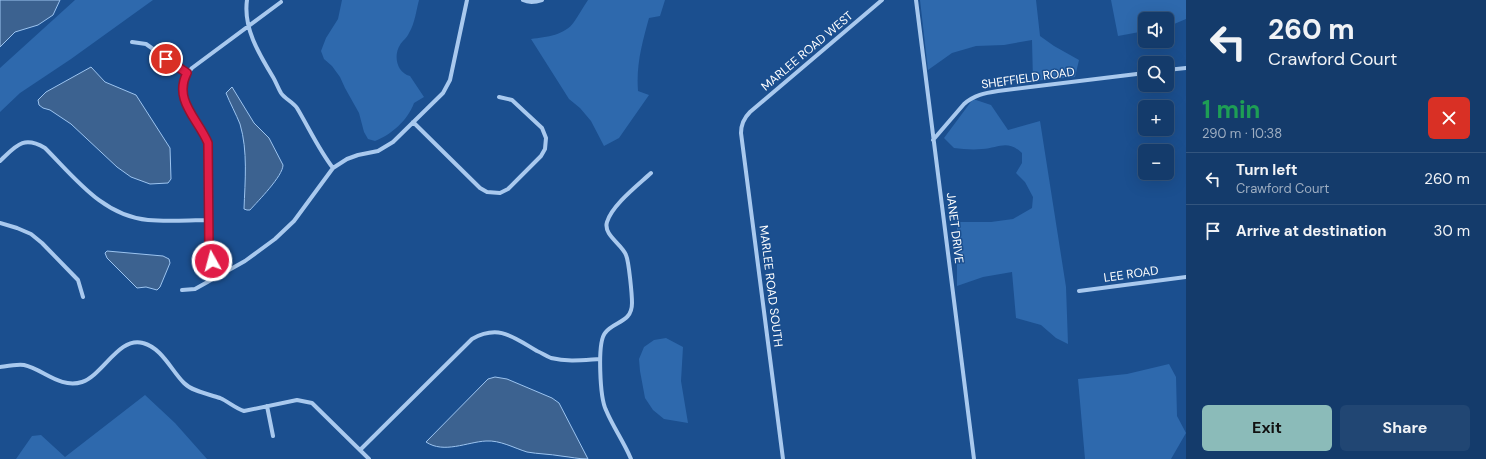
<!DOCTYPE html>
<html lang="en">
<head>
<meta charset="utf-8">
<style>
	:root { --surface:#143b6b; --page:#214673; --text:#f1f3f6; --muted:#9dadc1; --line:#33557e; --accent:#8bbbb9 }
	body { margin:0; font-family:"DM Sans",sans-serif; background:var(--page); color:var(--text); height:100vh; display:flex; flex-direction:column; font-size:15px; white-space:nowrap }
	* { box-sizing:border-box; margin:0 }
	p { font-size:13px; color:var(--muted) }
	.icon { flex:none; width:22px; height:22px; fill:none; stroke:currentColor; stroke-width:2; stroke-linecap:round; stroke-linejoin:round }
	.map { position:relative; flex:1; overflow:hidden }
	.side { display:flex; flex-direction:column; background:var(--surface); width:300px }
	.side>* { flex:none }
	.hud { background:#143b6b; color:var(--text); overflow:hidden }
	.fabs { position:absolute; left:1138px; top:12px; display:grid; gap:8px }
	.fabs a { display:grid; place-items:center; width:36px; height:36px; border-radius:6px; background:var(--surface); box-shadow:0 4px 16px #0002,0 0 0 1px var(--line); font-size:20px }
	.pin { position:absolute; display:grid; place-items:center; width:34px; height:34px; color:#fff; margin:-17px; border:2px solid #fff; border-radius:50%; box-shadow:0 1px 4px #0007 }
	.me { position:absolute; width:44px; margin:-22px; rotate:353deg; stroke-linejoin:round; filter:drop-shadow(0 0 3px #0008) }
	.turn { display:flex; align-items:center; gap:14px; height:84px; padding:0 16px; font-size:18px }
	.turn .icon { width:52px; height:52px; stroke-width:2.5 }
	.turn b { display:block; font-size:28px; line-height:34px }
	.round { display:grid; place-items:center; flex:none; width:42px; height:42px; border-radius:6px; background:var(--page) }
	.headline { display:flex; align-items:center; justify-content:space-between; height:68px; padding:0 16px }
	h1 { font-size:24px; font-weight:700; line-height:30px; color:#1e9e55 }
	.action { display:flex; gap:8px; margin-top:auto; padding:8px 16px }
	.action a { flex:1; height:46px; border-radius:6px; background:var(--accent); color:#111; font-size:16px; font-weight:700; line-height:46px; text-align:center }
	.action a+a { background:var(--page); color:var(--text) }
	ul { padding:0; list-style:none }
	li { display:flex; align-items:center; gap:12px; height:52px; padding:0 16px; border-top:1px solid var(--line) }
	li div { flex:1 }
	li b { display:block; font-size:15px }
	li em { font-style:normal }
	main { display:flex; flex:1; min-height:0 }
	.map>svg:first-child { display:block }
	.green { fill:#2e69ad }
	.water { fill:#3c6290; stroke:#9cc4f0 }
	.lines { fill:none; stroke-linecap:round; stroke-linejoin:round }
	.minor { stroke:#a9c9ee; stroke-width:4 }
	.route-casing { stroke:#92132f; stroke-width:10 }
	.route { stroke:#e11d48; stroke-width:7 }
	.labels { text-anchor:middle; stroke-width:3; stroke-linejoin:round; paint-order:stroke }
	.street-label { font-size:12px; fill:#fff; stroke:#1b4f8f }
</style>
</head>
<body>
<main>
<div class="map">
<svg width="1186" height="459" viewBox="0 0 1186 459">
	<rect width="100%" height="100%" fill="#1b4f8f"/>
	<path class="green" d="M75 0H153L71 59 20 93 0 112V68Z
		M342 0H419C416 11 415 23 409 33 407 38 402 41 400 45 393 56 397 73 410 76L424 97 414 103C408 120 391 135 375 141L368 139 364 132 359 113 345 88 340 77 332 66 324 59 321 51 326 38 338 19Z
		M588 0H665L660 16 649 18C642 43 636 65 638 91L649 95 619 138 604 146 591 121 580 108 569 99 531 39C547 37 565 35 574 22 579 15 583 7 588 0Z
		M920 0H1036L1040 36 1054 46 1079 60 1075 77 1033 81 1032 40 1004 45 976 46 952 53 928 70Z
		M1111 0H1186V19L1167 27V19H1145V31L1118 36Z
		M973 99 991 105 1008 130 1040 121 1066 287 1068 344 1056 338 1041 325 1016 318 1012 272 983 277 957 286V222H991L1013 219 1032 208 1033 197 1025 182 1016 173 1022 163V153C1007 139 999 148 982 149 972 150 963 149 954 148L944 138Z
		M666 338 683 347 681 381 688 423 664 419 653 410 645 398 640 371 639 359 644 347 654 340Z
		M1169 364 1176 377 1177 416 1186 433 1171 459H1085L1078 379 1127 374Z
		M145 395 175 423 207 459H16L32 436 41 435 65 457Z"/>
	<path class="water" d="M0 0H60L53 15 38 25 15 32 0 47Z
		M91 67 105 82 136 95 170 148 171 179 168 183 150 184 131 177 117 167 71 124 50 110 43 108 39 105 38 100 46 92Z
		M232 87 254 123 269 138 283 165C283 176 258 201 250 210H247L244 209C245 181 248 151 240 124 236 114 230 103 226 93Z
		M107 251 163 256 169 259 170 263 160 287 157 290 146 287 137 288 107 258 105 253Z
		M495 377 507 379 552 398 559 403 588 459C578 459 571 457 561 456 550 454 538 454 527 452 514 448 500 440 486 441 467 442 444 454 426 442L488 379Z"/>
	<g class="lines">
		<path class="minor" d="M247 0C243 28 259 54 273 77 276 82 278 88 281 93 285 99 293 102 297 108 309 128 319 150 333 168
			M523 0C529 3 536 2 542 0
			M916 0 974 459
			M132 42 146 44 187 73
			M1167 70 1186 68
			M413 122 480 188 487 192 500 193 508 189 541 156 545 149 546 138 542 128 512 100 499 97
			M933 140 964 104C974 95 985 93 998 91L1145 73
			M0 161C16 146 23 135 45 148 75 178 103 216 148 220 169 222 189 220 210 220
			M0 223 17 228 31 234 42 243 78 280 83 297
			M218 276 212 261 209 247 208 143C198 118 167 93 192 68L281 2
			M182 290 195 289 245 261 275 239 294 221 333 168 347 159 358 155 378 151 393 142 443 93 450 80 467 0
			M1079 291 1186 277
			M0 367C7 366 17 364 24 365 43 369 60 389 82 382 103 375 119 336 143 343 162 348 171 370 184 383 193 392 209 394 220 398 229 402 235 408 244 411L297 400 312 403 369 459
			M267 406 273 436
			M360 450 472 339C499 324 513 337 537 351 542 353 546 356 551 358 568 362 583 360 600 359
			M631 459C624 442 613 427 606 410 600 398 597 343 605 333 614 321 632 323 632 303 632 295 629 262 626 255 622 244 603 235 607 222 612 205 638 185 651 173
			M783 459 741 133C741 124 744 118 750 112L882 0"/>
	</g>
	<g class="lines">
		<defs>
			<path id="route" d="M166 59 187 73C173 100 198 119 208 143L209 247 212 261"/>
		</defs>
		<use href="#route" class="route-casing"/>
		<use href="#route" class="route"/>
	</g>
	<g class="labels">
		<g class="street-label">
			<text transform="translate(807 51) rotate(-40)" y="4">MARLEE ROAD WEST</text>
			<text transform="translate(1028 78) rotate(-8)" y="4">SHEFFIELD ROAD</text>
			<text transform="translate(955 228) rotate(83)" y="4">JANET DRIVE</text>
			<text transform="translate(1131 274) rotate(-8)" y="4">LEE ROAD</text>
			<text transform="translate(771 286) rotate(83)" y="4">MARLEE ROAD SOUTH</text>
		</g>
	</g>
</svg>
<div class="fabs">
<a><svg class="icon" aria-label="sound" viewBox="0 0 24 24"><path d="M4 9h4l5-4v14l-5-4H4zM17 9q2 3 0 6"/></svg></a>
<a><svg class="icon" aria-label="search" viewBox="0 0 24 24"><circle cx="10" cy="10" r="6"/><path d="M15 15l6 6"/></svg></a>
<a>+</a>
<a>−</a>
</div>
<div class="pin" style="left:166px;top:59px;background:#d93025"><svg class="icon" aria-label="arrive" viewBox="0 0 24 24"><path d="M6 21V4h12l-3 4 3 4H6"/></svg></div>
<svg class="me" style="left:212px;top:261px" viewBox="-20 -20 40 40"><circle r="17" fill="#e11d48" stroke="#fff" stroke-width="3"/><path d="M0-11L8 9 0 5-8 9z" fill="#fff"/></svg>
</div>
<section class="side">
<div class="hud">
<div class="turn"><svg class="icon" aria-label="left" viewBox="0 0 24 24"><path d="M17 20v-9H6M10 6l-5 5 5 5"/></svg><div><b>260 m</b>Crawford Court</div></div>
</div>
<div class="headline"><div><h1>1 min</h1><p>290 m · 10:38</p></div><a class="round" style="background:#d93025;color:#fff"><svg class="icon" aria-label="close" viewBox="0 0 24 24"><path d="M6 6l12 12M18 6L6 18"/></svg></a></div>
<ul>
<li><svg class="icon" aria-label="left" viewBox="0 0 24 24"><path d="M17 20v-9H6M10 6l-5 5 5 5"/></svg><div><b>Turn left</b><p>Crawford Court</p></div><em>260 m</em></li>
<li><svg class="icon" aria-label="arrive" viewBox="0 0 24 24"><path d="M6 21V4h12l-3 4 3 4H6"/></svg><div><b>Arrive at destination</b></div><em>30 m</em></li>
</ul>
<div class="action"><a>Exit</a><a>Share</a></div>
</section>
</main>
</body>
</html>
